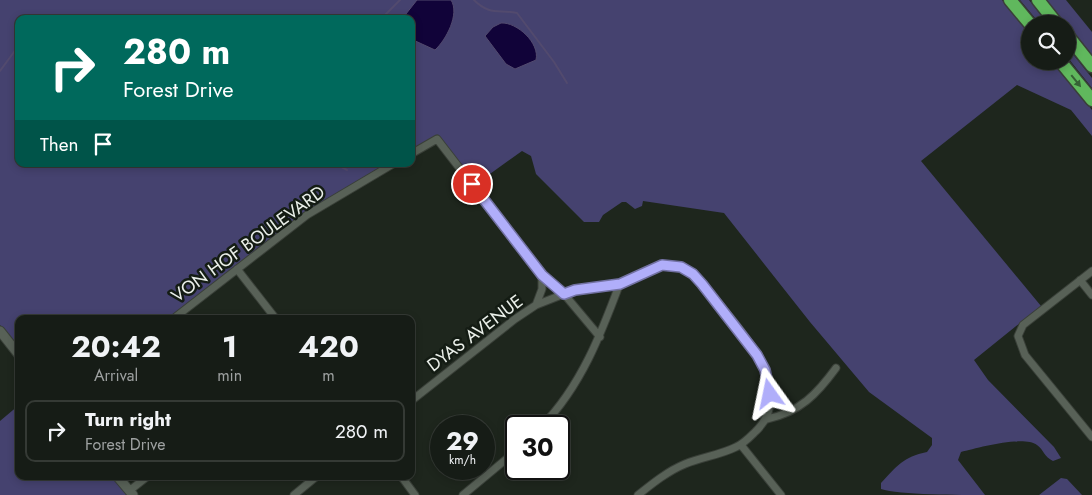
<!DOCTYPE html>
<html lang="en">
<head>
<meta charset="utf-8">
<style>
	:root { --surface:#161c16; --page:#1f251f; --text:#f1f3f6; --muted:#9ea1a1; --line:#353a35 }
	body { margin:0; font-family:Jost,sans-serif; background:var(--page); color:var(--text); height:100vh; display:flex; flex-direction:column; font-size:19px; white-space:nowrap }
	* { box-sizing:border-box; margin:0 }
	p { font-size:16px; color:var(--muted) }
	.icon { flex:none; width:28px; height:28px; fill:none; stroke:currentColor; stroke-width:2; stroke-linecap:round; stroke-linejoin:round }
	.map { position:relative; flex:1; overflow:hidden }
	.details { position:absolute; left:15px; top:315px; width:400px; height:165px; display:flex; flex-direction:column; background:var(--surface); border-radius:10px; box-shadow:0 2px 8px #0003,0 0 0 1px var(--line) }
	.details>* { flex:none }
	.banner { position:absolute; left:15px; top:15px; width:400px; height:152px; border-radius:10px; box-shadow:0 2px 8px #0003,0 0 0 1px var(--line); background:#00695c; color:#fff; overflow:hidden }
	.fabs { position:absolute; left:1021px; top:15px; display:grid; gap:10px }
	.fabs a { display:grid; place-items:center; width:55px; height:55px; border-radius:50%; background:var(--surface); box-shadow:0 2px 8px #0003,0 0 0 1px var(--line); font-size:25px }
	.speed { position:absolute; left:430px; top:415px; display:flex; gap:10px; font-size:25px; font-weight:700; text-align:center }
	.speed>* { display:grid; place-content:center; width:65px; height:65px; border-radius:50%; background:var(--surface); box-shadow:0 2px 8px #0003,0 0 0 1px var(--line); line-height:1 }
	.speed small { font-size:12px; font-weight:400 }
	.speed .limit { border:2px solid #111; border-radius:8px; background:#fff; color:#111 }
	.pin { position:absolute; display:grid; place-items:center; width:42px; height:42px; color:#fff; margin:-21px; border:2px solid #fff; border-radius:50%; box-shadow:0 1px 5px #0007 }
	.me { position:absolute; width:55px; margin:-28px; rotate:348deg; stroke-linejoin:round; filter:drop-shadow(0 0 4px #0008) }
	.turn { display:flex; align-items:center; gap:18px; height:105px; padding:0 25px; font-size:22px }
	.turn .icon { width:65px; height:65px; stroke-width:2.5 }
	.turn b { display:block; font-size:35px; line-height:42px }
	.then { display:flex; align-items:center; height:48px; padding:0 25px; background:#0003; gap:10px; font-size:19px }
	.eta { display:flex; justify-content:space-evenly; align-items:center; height:85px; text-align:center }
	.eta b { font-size:30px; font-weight:700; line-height:35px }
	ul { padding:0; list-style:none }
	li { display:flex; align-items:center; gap:15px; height:62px; margin:0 10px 8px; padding:0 15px; border:2px solid var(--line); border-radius:10px }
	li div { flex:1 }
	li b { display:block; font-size:19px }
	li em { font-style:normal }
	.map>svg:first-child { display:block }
	.green { fill:#45426f }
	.water { fill:#110339; stroke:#524a6e }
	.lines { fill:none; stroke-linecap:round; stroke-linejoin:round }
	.stream { stroke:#524a6e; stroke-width:2 }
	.minor-casing { stroke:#3a4039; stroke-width:9 }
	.tertiary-casing { stroke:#3a4039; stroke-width:11 }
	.motorway-casing { stroke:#3a4039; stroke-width:15 }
	.minor { stroke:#586157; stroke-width:7 }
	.tertiary { stroke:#586157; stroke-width:9 }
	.motorway { stroke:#60b85d; stroke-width:12 }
	.oneway { fill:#366235 }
	.route-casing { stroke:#7271a2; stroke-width:12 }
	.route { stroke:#b0aefa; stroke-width:9 }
	.labels { text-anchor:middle; stroke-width:5; stroke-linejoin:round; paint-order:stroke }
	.street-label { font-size:18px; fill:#eaefe9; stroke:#141c14 }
</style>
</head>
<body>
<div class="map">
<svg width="1092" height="495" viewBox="0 0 1092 495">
	<rect width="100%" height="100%" fill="#1e261d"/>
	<path class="green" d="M0 0H1002L1030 34V61H1052L1092 110V136L1071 110 1017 85 921 161 1041 306 974 360 988 380 1054 447 1061 458 1053 461C1044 457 1044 450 1037 445 1023 435 978 448 961 452L958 460 985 495C963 495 898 495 881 489V483C897 466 903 457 927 452L932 445V438L869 392 810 322 724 213 643 201 642 206 635 209 626 202H622L603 215 599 222H584L536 174 531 156 522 151 476 184 438 135 411 150V19H19V164H387L299 217 167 319H19V348L0 325Z
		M1020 0H1029L1048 24H1040Z
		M1046 0H1066L1092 32V56Z
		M1068 48 1092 78V88L1068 58Z
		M19 405V476H114L129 495H0V421Z
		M1061 478 1067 479 1082 495H1039Z"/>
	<path class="water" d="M417 0H451C460 14 446 40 435 50L411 39V19H402Z
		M501 23C517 22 540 43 536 60L515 69 506 64 485 36 493 27Z"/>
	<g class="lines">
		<path class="stream" d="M474 0C490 16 499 9 517 13L554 62 567 83
			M381 19 400 0
			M0 71 14 52 19 50
			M336 164 347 170"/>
		<defs>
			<path id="minor" d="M411 154 437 139 542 275 564 294C581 285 602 288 621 283 628 282 635 277 641 273 666 260 684 264 702 284 731 320 803 389 754 433 749 438 743 444 736 447 720 455 702 457 685 464 668 471 653 483 638 495
				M237 269 276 319
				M1092 271 1023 325 1018 336 1025 355 1092 437
				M1080 280 1092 295
				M536 305 542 289V275
				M173 319 307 215 393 164
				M411 401 515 319 536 305 564 294 600 337
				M767 419C800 412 817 394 836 368
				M542 426C581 386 601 334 620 283
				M741 445 781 495
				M401 476 415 495
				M129 491 148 476
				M294 495 317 476
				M463 495 516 451"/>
			<path id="tertiary" d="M0 331 19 355
				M117 476 133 495"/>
			<path id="motorway" d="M1010 0 1030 24
				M1038 0 1057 24
				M1068 36 1092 66
				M1060 61 1092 100"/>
		</defs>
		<use href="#minor" class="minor-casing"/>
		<use href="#tertiary" class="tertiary-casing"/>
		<use href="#motorway" class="motorway-casing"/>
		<use href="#minor" class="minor"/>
		<use href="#tertiary" class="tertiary"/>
		<use href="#motorway" class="motorway"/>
	</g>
	<defs><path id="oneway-solid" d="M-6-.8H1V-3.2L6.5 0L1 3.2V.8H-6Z" transform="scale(1.25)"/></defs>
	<use class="oneway" href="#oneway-solid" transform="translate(1076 81) rotate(51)"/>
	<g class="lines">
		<defs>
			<path id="route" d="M472 184 542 275 564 294 575 290 620 284 662 265 681 267 693 274 702 284 757 355 765 370 770 394"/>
		</defs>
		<use href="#route" class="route-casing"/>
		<use href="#route" class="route"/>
	</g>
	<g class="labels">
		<g class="street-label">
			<text transform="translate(248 244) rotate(-36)" y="6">VON HOF BOULEVARD</text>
			<text transform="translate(475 333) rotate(-37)" y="6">DYAS AVENUE</text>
		</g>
	</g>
</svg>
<div class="fabs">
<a><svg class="icon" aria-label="search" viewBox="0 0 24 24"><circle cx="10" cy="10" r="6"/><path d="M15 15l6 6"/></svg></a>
</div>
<div class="speed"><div>29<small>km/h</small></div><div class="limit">30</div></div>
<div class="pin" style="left:472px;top:184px;background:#d93025"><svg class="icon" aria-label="arrive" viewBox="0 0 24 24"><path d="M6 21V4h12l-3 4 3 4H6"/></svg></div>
<svg class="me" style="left:770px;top:394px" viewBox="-20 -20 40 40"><path d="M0-17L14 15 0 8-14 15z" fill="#b0aefa" stroke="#fff" stroke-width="4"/></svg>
<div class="banner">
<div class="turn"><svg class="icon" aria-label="right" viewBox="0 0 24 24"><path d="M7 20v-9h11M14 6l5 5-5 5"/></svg><div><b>280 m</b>Forest Drive</div></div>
<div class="then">Then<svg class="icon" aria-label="arrive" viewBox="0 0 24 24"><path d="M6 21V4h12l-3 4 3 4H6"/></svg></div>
</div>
<section class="details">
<div class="eta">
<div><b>20:42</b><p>Arrival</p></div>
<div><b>1</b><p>min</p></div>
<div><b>420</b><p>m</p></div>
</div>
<ul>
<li><svg class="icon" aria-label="right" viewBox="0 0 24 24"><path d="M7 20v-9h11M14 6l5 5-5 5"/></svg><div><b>Turn right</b><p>Forest Drive</p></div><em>280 m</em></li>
</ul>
</section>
</div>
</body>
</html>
